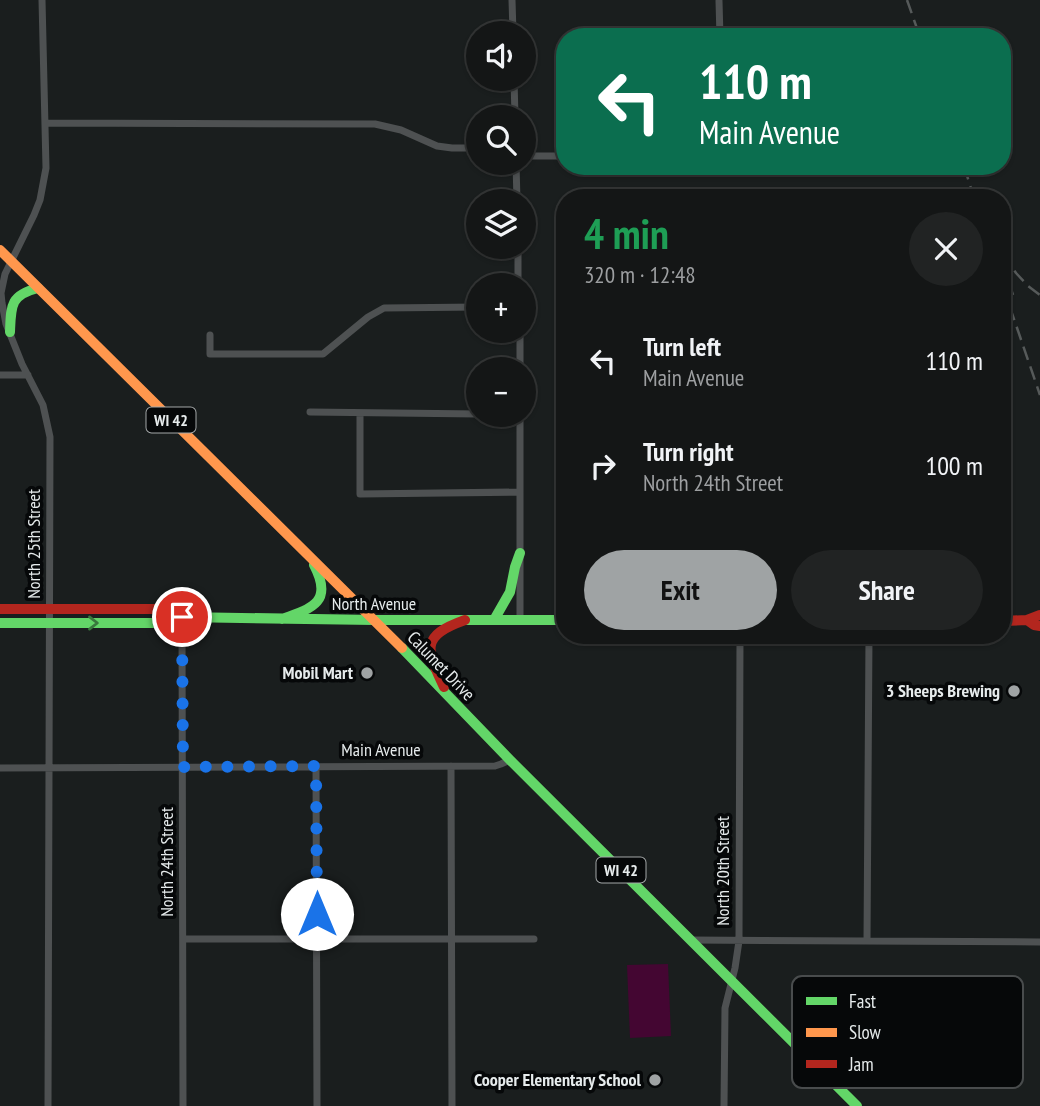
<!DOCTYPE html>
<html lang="en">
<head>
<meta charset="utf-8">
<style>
	:root { --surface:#141616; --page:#212323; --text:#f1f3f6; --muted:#9d9fa1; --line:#333535; --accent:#9fa3a4 }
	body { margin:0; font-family:"PT Sans Narrow",sans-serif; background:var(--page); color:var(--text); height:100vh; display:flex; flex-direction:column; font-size:26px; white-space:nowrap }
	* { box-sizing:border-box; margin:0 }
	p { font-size:23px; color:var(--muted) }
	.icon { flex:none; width:38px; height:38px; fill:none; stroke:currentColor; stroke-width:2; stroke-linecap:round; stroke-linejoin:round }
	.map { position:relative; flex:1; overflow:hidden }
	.drawer { position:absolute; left:556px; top:189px; width:455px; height:455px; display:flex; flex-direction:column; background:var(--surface); border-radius:28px; box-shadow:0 2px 5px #0004,0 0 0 2px var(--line) }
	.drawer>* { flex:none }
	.banner { position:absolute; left:556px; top:28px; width:455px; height:147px; border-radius:28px; box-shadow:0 2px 5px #0004,0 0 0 2px var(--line); background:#0b6e4f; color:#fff; overflow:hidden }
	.controls { position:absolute; left:466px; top:21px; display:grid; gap:14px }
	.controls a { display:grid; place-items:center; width:70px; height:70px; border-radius:50%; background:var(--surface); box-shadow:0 2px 5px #0004,0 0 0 2px var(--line); font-size:35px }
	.pin { position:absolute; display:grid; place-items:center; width:60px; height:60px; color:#fff; margin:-30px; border:4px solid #fff; border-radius:50%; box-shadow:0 2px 7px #0007 }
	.me { position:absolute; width:77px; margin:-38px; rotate:0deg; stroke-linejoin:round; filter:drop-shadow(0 0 5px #0008) }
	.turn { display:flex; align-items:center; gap:24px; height:147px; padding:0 28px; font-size:32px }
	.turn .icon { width:91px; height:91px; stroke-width:2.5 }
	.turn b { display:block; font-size:49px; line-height:60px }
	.round { display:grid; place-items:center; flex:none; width:74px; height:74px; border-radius:37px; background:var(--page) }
	.summary { display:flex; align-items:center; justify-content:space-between; height:119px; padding:0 28px }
	h1 { font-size:42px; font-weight:600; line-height:52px; color:#1e9e55 }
	.action { display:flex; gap:14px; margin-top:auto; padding:14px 28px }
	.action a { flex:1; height:80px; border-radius:42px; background:var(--accent); color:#111; font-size:28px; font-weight:600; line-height:80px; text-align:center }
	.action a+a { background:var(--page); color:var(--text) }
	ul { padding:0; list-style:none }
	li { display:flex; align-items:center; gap:21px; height:105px; padding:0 28px }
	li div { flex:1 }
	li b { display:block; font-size:26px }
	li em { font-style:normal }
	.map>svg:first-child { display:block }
	.garden { fill:#440632 }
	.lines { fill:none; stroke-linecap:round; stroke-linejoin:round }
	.street { stroke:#4e5152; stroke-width:7 }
	.fast { stroke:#63d668; stroke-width:10 }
	.slow { stroke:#ff974d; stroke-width:10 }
	.jam { stroke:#b3261e; stroke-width:10 }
	.rail { stroke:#565a5a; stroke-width:2.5; stroke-dasharray:14 7; stroke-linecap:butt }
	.oneway { stroke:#39793d }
	.route { stroke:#1a73e8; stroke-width:12; stroke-dasharray:0 21.6 }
	.poi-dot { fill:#9fa3a4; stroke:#060809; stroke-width:2.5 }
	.labels { text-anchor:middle; stroke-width:7; stroke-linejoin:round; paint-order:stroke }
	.shield { fill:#060809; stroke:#a3a7a8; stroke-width:2 }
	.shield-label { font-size:16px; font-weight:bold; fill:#e6ebec }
	.street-label { font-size:18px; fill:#e6ebec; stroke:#060809 }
	.poi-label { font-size:18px; font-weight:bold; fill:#e6ebec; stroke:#060809; text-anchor:end }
	.key { fill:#060809; stroke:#494c4d; stroke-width:2 }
	.key-label { font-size:19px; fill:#e6ebec }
</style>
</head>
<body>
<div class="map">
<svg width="1040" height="1106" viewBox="0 0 1040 1106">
	<rect width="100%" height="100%" fill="#1a1e1e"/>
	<path class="garden" d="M668 964 671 1036 630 1038 627 965Z"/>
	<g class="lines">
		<path class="street" d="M42 0 46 168 40 200 34 215 5 274 1 293 2 303 6 324 22 364 43 405 50 437 48 1106
			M512 0 513 33
			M719 1 720 37
			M514 79 515 117
			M45 123 375 124 401 130 437 146 452 148H478
			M523 156H565
			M516 163 517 201
			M518 247V285
			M520 331V369
			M210 335V354H323L368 317 384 308 478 307
			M0 375H28
			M310 412 478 414
			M360 413V494L520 492
			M182 617 183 1106
			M520 620V415
			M316 766 317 1106
			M451 766 452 1106
			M0 768 495 766 501 764 510 760
			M183 939H534
			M691 940 1040 942
			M867 941 869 635
			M724 1106 725 1008 735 968 739 941 740 635"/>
		<path class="fast" d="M10 332C11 306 10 295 38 288
			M282 619C314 608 333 601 314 565
			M494 620 510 592 515 567 520 553
			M0 623H162L182 617 374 620H565
			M402 648 510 760 857 1106"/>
		<path class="slow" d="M0 250 402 648"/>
		<path class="jam" d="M0 609H162L182 617
			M1027 620 1034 625 1040 626
			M1003 621 1027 620 1040 615
			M444 687C426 649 420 636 465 620"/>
		<path class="rail" d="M907 0 920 37
			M964 166 974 198
			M1003 253 1016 273 1028 286 1040 295
			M1003 265 1013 295
			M1003 287 1040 395"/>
	</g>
	<defs><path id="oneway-chevron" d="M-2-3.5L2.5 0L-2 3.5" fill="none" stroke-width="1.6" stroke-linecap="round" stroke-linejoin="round" transform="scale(1.75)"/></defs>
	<use class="oneway" href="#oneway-chevron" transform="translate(93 623)"/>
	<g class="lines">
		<path class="route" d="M182 617 183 767 316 766 317 914"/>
	</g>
	<g class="poi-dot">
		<circle cx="367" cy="673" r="7"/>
		<circle cx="1014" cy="691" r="7"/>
		<circle cx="655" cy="1080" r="7"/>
	</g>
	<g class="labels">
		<g class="shield">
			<rect x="146.5" y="407.5" width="49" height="25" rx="5"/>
			<rect x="596.5" y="857.5" width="49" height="25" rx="5"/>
		</g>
		<g class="shield-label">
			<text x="171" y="426">WI 42</text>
			<text x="621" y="876">WI 42</text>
		</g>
		<g class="street-label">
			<text transform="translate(34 544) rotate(-90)" y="6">North 25th Street</text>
			<text x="374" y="610">North Avenue</text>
			<text transform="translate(441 666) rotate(46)" y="6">Calumet Drive</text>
			<text x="381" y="756">Main Avenue</text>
			<text transform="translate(167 862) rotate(-90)" y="6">North 24th Street</text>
			<text transform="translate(723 871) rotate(-90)" y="6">North 20th Street</text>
		</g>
		<g class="poi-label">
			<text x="353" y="679">Mobil Mart</text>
			<text x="1000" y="697">3 Sheeps Brewing</text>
			<text x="641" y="1086">Cooper Elementary School</text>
		</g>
	</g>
	<rect x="792" y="976" width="231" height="112" rx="10" class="key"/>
	<rect x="806" y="997" width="31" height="8" fill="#63d668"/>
	<rect x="806" y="1028" width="31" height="9" fill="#ff974d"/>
	<rect x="806" y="1060" width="31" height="8" fill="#b3261e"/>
	<g class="key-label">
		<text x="849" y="1008">Fast</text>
		<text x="849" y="1039">Slow</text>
		<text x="849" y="1071">Jam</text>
	</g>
</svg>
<div class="controls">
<a><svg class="icon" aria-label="sound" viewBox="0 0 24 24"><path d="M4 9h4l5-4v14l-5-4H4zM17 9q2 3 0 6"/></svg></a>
<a><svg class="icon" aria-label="search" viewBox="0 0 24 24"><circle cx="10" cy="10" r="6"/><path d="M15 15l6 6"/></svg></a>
<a><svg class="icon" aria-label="layers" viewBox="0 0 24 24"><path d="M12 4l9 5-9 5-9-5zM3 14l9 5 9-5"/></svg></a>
<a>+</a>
<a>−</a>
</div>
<div class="pin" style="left:182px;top:617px;background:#d93025"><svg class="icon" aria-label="arrive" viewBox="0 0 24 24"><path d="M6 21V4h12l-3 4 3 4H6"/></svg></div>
<svg class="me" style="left:317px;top:914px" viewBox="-20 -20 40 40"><circle r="19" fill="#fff"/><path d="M0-13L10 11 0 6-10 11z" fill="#1a73e8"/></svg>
<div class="banner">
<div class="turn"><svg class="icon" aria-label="left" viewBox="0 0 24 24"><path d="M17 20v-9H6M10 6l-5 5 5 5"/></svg><div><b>110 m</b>Main Avenue</div></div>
</div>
<section class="drawer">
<div class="summary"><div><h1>4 min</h1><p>320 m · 12:48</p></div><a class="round"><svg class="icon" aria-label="close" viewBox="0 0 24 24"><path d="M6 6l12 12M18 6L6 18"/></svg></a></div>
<ul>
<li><svg class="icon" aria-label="left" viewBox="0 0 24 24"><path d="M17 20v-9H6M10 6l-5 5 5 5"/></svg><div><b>Turn left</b><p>Main Avenue</p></div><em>110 m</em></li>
<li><svg class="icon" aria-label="right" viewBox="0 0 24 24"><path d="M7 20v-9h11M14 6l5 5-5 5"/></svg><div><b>Turn right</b><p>North 24th Street</p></div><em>100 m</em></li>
</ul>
<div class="action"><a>Exit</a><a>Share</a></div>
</section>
</div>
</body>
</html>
